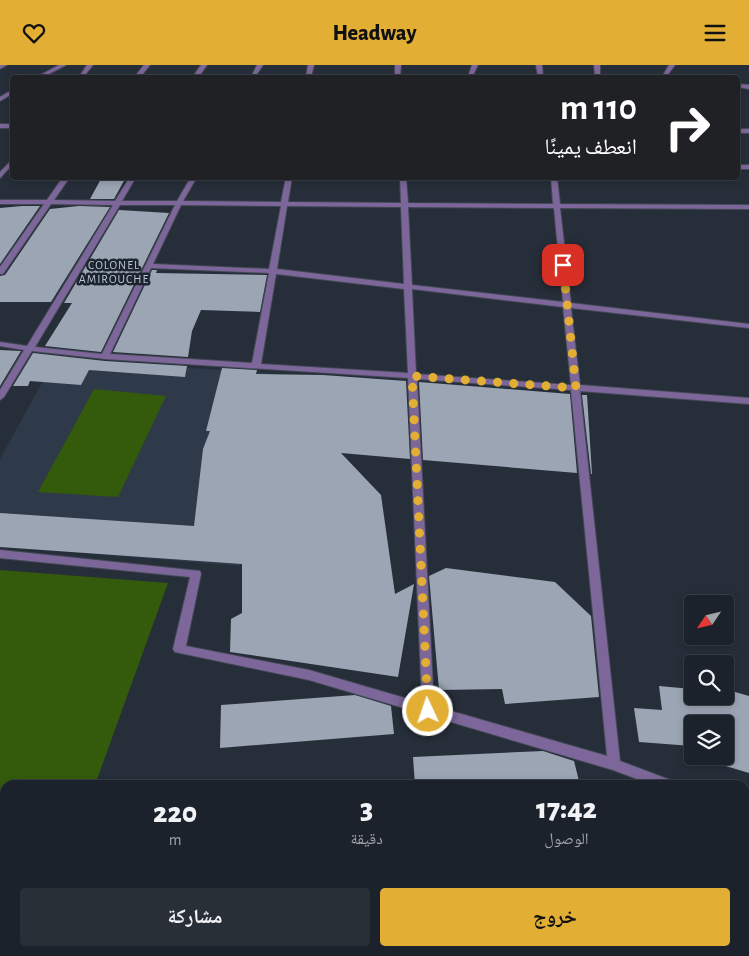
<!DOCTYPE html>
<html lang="ar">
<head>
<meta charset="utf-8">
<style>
	:root { --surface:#1c222b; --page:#292f37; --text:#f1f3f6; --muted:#a0a4a9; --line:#3a3f47; --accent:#e2af34 }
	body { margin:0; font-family:"Alegreya Sans","Noto Naskh Arabic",sans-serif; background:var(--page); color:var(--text); direction:rtl; height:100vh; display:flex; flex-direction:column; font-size:19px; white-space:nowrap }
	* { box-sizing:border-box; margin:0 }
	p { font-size:16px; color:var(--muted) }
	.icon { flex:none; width:28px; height:28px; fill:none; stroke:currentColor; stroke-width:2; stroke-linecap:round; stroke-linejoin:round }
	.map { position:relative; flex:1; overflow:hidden; direction:ltr }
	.panel { position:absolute; left:0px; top:715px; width:750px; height:176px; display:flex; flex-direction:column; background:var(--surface); border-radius:15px 15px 0 0; box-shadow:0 2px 8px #0003,0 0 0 1px var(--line); direction:rtl }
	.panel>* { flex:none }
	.guide { position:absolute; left:10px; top:10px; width:730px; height:105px; border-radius:5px; box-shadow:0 2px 8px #0003,0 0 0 1px var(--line); direction:rtl; background:#202124; color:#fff; overflow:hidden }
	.needle { width:32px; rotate:235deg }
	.controls { position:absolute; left:684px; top:530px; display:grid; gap:10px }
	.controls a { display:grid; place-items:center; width:50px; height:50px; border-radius:5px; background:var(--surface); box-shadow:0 2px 8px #0003,0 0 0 1px var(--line); font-size:25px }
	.pin { position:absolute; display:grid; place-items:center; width:42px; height:42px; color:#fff; margin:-21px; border-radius:10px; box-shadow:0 2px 8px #0006 }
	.me { position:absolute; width:55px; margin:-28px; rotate:357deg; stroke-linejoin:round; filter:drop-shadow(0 0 4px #0008) }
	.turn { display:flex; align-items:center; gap:18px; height:105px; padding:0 20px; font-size:22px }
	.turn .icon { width:65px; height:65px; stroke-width:2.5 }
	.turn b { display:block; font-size:35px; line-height:42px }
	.eta { display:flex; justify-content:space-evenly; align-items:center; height:85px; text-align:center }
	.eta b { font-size:30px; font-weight:800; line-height:35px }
	.cta { display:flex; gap:10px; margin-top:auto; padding:10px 20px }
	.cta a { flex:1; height:58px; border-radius:5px; background:var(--accent); color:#111; font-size:20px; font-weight:800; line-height:58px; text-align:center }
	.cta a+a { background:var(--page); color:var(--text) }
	header { display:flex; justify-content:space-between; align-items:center; height:65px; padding:0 20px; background:var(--accent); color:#111; font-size:22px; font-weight:800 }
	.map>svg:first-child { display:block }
	.built { fill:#2e3949 }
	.green { fill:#345b0b }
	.building { fill:#9ca5b4 }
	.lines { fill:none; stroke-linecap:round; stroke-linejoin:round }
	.minor-casing { stroke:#424954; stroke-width:2 }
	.minor { fill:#7d679a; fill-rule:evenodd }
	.route { stroke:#e2af34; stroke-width:9; stroke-dasharray:0 16.2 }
	.labels { text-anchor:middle; stroke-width:5; stroke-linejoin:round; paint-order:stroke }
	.far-neighbourhood-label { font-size:12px; letter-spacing:1px; fill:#bcc5d4; stroke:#1c242f }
</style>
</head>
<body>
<header><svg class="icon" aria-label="menu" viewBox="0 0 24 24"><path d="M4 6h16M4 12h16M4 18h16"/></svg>Headway<svg class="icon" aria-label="heart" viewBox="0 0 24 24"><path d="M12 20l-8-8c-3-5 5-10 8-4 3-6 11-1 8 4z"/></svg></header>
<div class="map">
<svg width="749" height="891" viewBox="0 0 749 891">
	<rect width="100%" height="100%" fill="#262e39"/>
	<path class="built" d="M55 294 269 308 240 501 0 481V394Z"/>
	<path class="green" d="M94 324 166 331 118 432 38 427Z
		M0 505 168 518 95 720H5V886H34L32 891H0Z"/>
	<path class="building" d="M102 112H126L114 134H90Z
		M22 141H40L0 199V143Z
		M79 141 110 142 51 237H0V211L5 210 50 144Z
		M119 145 169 148 101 287 45 281 72 238H64Z
		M152 205H157L156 208 267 210 260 247 201 245 192 266 188 292 113 287Z
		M0 285 21 286 0 321Z
		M33 288 105 296 187 301 185 312 89 305 81 320 30 316 28 321H13Z
		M222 303 257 305 256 309 323 310 406 316 410 394 341 388 381 430 395 529 414 519 398 612 230 587 231 554 242 548V499L0 482V448L194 461 203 384 210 366H206Z
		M419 317 570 329 577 408 423 395Z
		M582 330H587L592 409H591Z
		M446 503 555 517 591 551 599 632 505 639 502 624 439 625 429 511Z
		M659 621 692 624V631H725V624L749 631V708L719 699 720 691H725V659H692V681L639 677 634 643 662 645Z
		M355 630 391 641 394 669 220 683 221 640Z
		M543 686 574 696 580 720H415L413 692Z"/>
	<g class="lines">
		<defs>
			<path id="minor" d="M0 0H7L0 4Z
				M59 0H66L43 12H37Z
				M87 0H93L85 10H136L144 0H150L142 10H194L201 0H207L200 10 209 12H79Z
				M257 0H263L255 12H251Z
				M308 0H314L311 12H306Z
				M395 0H401L400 12H395Z
				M472 0H478L472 12H468Z
				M536 0H542L543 12H538Z
				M594 0H600V12H595Z
				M669 0H675L666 12H662Z
				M738 19 749 20V24L738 22Z
				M12 25V29L0 36V32Z
				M0 59H12V63H0Z
				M738 64H749V68H738Z
				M12 95V100L0 113V107Z
				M738 100H749V104H738Z
				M63 112H70L54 135 115 136 130 112H136L122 136H177L191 112H197L183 136 281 137 286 112H292L288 137 401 138 400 112H406L408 138 553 139 551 112H557L560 139 749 140V144L560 143 571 238 749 259V263L571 243 580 320 749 333V339L580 326 620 696 673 716 674 720H653L613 705 309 615 175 587 173 584 190 512 0 493V485L200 506 201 509 186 581 309 605 422 638 408 313 105 294 32 286 4 332 0 335V325L24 285 0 281V277L27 281 113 140 51 139 3 209H0V202L44 139H0V135H47ZM120 140H175L102 289 35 282ZM181 140 281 141 269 204 153 199ZM287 141 401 142 404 219 277 204ZM408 142 554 143 563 237 412 220ZM151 203 269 208 252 298 110 289ZM276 209 404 224 408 308 261 299ZM412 224 563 242 571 320 416 309ZM417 314 571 325 607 691 434 641Z
				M745 743 749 744V757L745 756Z"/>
		</defs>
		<use href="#minor" class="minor-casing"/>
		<use href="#minor" class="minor"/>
	</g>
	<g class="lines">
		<path class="route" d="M428 646 412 311 576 323 563 200"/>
	</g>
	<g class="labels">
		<g class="far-neighbourhood-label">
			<text x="114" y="204">COLONEL<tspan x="114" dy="14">AMIROUCHE</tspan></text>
		</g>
	</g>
</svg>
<div class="controls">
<a><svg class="needle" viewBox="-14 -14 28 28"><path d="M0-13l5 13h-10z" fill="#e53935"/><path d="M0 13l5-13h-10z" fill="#a0a4a9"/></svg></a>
<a><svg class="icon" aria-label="search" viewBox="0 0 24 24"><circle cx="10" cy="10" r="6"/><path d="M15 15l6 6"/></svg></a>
<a><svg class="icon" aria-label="layers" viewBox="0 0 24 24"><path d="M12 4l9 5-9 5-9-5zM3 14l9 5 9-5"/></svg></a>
</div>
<div class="pin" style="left:563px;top:200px;background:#d93025"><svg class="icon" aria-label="arrive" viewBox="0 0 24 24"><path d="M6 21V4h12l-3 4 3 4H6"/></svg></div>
<svg class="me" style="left:428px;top:646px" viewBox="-20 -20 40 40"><circle r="17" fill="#e2af34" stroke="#fff" stroke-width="3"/><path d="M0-11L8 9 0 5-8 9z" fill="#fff"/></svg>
<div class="guide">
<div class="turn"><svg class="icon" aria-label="right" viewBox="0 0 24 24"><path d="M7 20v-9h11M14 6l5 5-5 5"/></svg><div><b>110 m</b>انعطف يمينًا</div></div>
</div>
<section class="panel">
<div class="eta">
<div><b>17:42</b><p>الوصول</p></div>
<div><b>3</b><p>دقيقة</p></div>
<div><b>220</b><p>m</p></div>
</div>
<div class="cta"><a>خروج</a><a>مشاركة</a></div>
</section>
</div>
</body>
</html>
